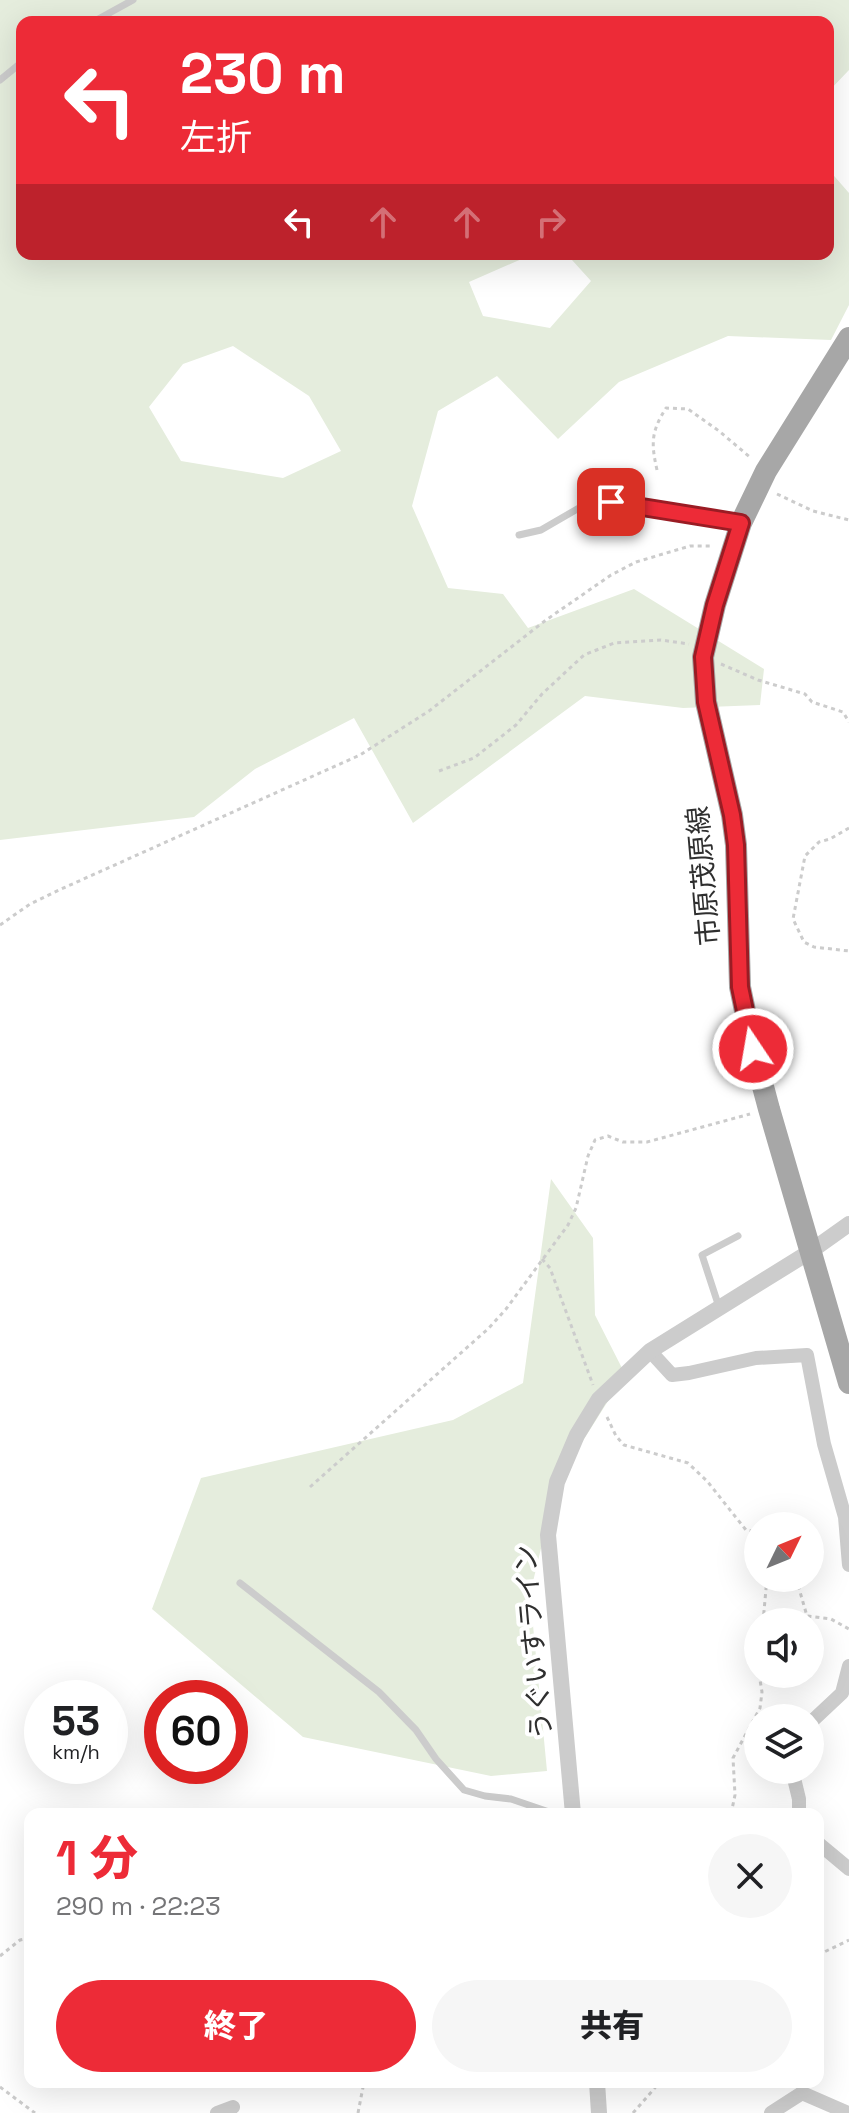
<!DOCTYPE html>
<html lang="ja">
<head>
<meta charset="utf-8">
<style>
	:root { --surface:#fff; --page:#f6f6f6; --text:#202124; --muted:#757577; --accent:#ed2b37 }
	body { margin:0; font-family:"Space Grotesk","Noto Sans JP",sans-serif; background:var(--page); color:var(--text); height:100vh; display:flex; flex-direction:column; font-size:30px; white-space:nowrap }
	* { box-sizing:border-box; margin:0 }
	p { font-size:26px; color:var(--muted) }
	.icon { flex:none; width:44px; height:44px; fill:none; stroke:currentColor; stroke-width:2; stroke-linecap:round; stroke-linejoin:round }
	.map { position:relative; flex:1; overflow:hidden }
	.details { position:absolute; left:24px; top:1808px; width:800px; height:280px; display:flex; flex-direction:column; background:var(--surface); border-radius:16px; box-shadow:0 8px 32px #0002 }
	.details>* { flex:none }
	.top-card { position:absolute; left:16px; top:16px; width:818px; height:244px; border-radius:16px; box-shadow:0 8px 32px #0002; background:#ed2b37; color:#fff; overflow:hidden }
	.needle { width:52px; rotate:47deg }
	.tools { position:absolute; left:744px; top:1512px; display:grid; gap:16px }
	.tools a { display:grid; place-items:center; width:80px; height:80px; border-radius:50%; background:var(--surface); box-shadow:0 8px 32px #0002; font-size:40px }
	.speed { position:absolute; left:24px; top:1680px; display:flex; gap:16px; font-size:40px; font-weight:700; text-align:center }
	.speed>* { display:grid; place-content:center; width:104px; height:104px; border-radius:50%; background:var(--surface); box-shadow:0 8px 32px #0002; line-height:1 }
	.speed small { font-size:20px; font-weight:400 }
	.speed .limit { border:12px solid #d22; background:#fff; color:#111 }
	.pin { position:absolute; display:grid; place-items:center; width:68px; height:68px; color:#fff; margin:-34px; border-radius:16px; box-shadow:0 4px 12px #0006 }
	.me { position:absolute; width:88px; margin:-44px; rotate:348deg; stroke-linejoin:round; filter:drop-shadow(0 0 6px #0008) }
	.turn { display:flex; align-items:center; gap:28px; height:168px; padding:0 32px; font-size:36px }
	.turn .icon { width:104px; height:104px; stroke-width:2.5 }
	.turn b { display:block; font-size:56px; line-height:68px }
	.lanes { display:flex; align-items:center; height:76px; padding:0 32px; background:#0003; justify-content:center; gap:40px; direction:ltr }
	.lanes .off { opacity:.35 }
	.round { display:grid; place-items:center; flex:none; width:84px; height:84px; border-radius:42px; background:var(--page) }
	.overview { display:flex; align-items:center; justify-content:space-between; height:136px; padding:0 32px }
	h1 { font-size:48px; font-weight:800; line-height:60px; color:var(--accent) }
	.button { display:flex; gap:16px; margin-top:auto; padding:16px 32px }
	.button a { flex:1; height:92px; border-radius:48px; background:var(--accent); color:#fff; font-size:32px; font-weight:800; line-height:92px; text-align:center }
	.button a+a { background:var(--page); color:var(--text) }
	.map>svg:first-child { display:block }
	.green { fill:#e5eddd; fill-rule:evenodd }
	.lines { fill:none; stroke-linecap:round; stroke-linejoin:round }
	.path { stroke:#ccc; stroke-width:3; stroke-dasharray:4 4; stroke-linecap:butt }
	.service { stroke:#ccc; stroke-width:7 }
	.minor { stroke:#ccc; stroke-width:14 }
	.tertiary { stroke:#ccc; stroke-width:16 }
	.primary { stroke:#a7a7a7; stroke-width:22 }
	.route-casing { stroke:#9a1c24; stroke-width:20 }
	.route { stroke:#ed2b37; stroke-width:14 }
	.labels { text-anchor:middle; stroke-width:8; stroke-linejoin:round; paint-order:stroke }
	.street-label { font-size:28px; fill:#2f2f2f; stroke:#fff }
</style>
</head>
<body>
<div class="map">
<svg width="849" height="2113" viewBox="0 0 849 2113">
	<rect width="100%" height="100%" fill="#fff"/>
	<path class="green" d="M0 0H849V70L828 92V22H22V254H533L469 282 483 316 550 328 591 281 572 260 554 254H828V169L849 193V305L831 340 728 336 619 382 558 439 497 376 438 411 412 506 448 588 503 594 528 628 634 589 764 669 760 705 683 708 585 696 413 823 354 718 255 769 194 817 0 840ZM233 346 309 396 341 451 283 478 181 461 149 407 183 364Z
		M551 1179 593 1238 595 1315 625 1374 557 1482 530 1594 547 1771 491 1776 303 1737 152 1609 201 1478 453 1420 523 1383Z"/>
	<g class="lines">
		<path class="path" d="M657 470C651 443 651 432 666 408L688 409 719 431 751 458
			M777 494 813 511 849 520
			M721 664 758 680 805 694 812 702 843 712 849 722
			M439 771 474 758 516 725 542 694 584 655 614 643 661 640 689 644
			M849 828 830 839 819 842 805 856 793 919 804 942 814 947 849 951
			M0 925 30 904 59 890 360 755 429 711 546 620 611 575 636 562 690 546H713
			M542 1259 550 1268 593 1385
			M607 1417 616 1436 624 1445 688 1463 707 1481 746 1530 758 1532
			M310 1487 489 1328 506 1309 568 1225 576 1208 588 1156 595 1140 608 1136 623 1142H647L750 1114
			M796 1578 807 1616 831 1619 849 1629
			M763 1622 767 1578
			M731 1814 735 1795 733 1758 760 1708 762 1692 759 1674
			M818 1955 849 1940
			M0 1956 20 1940 30 1938
			M644 2082 656 2087
			M0 2087 35 2113
			M358 2113 364 2082
			M633 2113 660 2082"/>
		<path class="service" d="M93 22 133 0
			M0 80 22 62
			M519 535 541 530 579 508 611 502 737 522
			M719 1307 702 1255 738 1236
			M240 1583 379 1692 416 1730 436 1759 464 1790 485 1796 511 1799 555 1814"/>
		<path class="minor" d="M650 1351 672 1375 689 1373 756 1358 807 1355 824 1444 845 1517 849 1565
			M810 1723 842 1693 849 1666
			M792 1770 799 1799V1814
			M818 1843 849 1869
			M217 2113 233 2107
			M771 2113 802 2093 848 2113"/>
		<path class="tertiary" d="M573 1814 548 1535 557 1482 577 1435 599 1399 650 1351 811 1251 849 1224
			M597 2082 599 2113"/>
		<path class="primary" d="M849 338 766 471 741 523 715 605 703 657 706 702 732 815 736 845 740 987 753 1049 769 1109 849 1383"/>
	</g>
	<g class="lines">
		<defs>
			<path id="route" d="M611 502 741 523 715 605 703 657 706 702 732 815 736 845 740 987 753 1049"/>
		</defs>
		<use href="#route" class="route-casing"/>
		<use href="#route" class="route"/>
	</g>
	<g class="labels">
		<g class="street-label">
			<text transform="translate(703 876) rotate(-95)" y="10">市原茂原線</text>
			<text transform="translate(533 1642) rotate(-95)" y="10">うぐいすライン</text>
		</g>
	</g>
</svg>
<div class="tools">
<a><svg class="needle" viewBox="-14 -14 28 28"><path d="M0-13l5 13h-10z" fill="#e53935"/><path d="M0 13l5-13h-10z" fill="#757577"/></svg></a>
<a><svg class="icon" aria-label="sound" viewBox="0 0 24 24"><path d="M4 9h4l5-4v14l-5-4H4zM17 9q2 3 0 6"/></svg></a>
<a><svg class="icon" aria-label="layers" viewBox="0 0 24 24"><path d="M12 4l9 5-9 5-9-5zM3 14l9 5 9-5"/></svg></a>
</div>
<div class="speed"><div>53<small>km/h</small></div><div class="limit">60</div></div>
<div class="pin" style="left:611px;top:502px;background:#d93025"><svg class="icon" aria-label="arrive" viewBox="0 0 24 24"><path d="M6 21V4h12l-3 4 3 4H6"/></svg></div>
<svg class="me" style="left:753px;top:1049px" viewBox="-20 -20 40 40"><circle r="17" fill="#ed2b37" stroke="#fff" stroke-width="3"/><path d="M0-11L8 9 0 5-8 9z" fill="#fff"/></svg>
<div class="top-card">
<div class="turn"><svg class="icon" aria-label="left" viewBox="0 0 24 24"><path d="M17 20v-9H6M10 6l-5 5 5 5"/></svg><div><b>230 m</b>左折</div></div>
<div class="lanes"><svg class="icon" aria-label="left" viewBox="0 0 24 24"><path d="M17 20v-9H6M10 6l-5 5 5 5"/></svg><svg class="icon off" aria-label="ahead" viewBox="0 0 24 24"><path d="M12 20V5M6 11l6-6 6 6"/></svg><svg class="icon off" aria-label="ahead" viewBox="0 0 24 24"><path d="M12 20V5M6 11l6-6 6 6"/></svg><svg class="icon off" aria-label="right" viewBox="0 0 24 24"><path d="M7 20v-9h11M14 6l5 5-5 5"/></svg></div>
</div>
<section class="details">
<div class="overview"><div><h1>1 分</h1><p>290 m · 22:23</p></div><a class="round"><svg class="icon" aria-label="close" viewBox="0 0 24 24"><path d="M6 6l12 12M18 6L6 18"/></svg></a></div>
<div class="button"><a>終了</a><a>共有</a></div>
</section>
</div>
</body>
</html>
